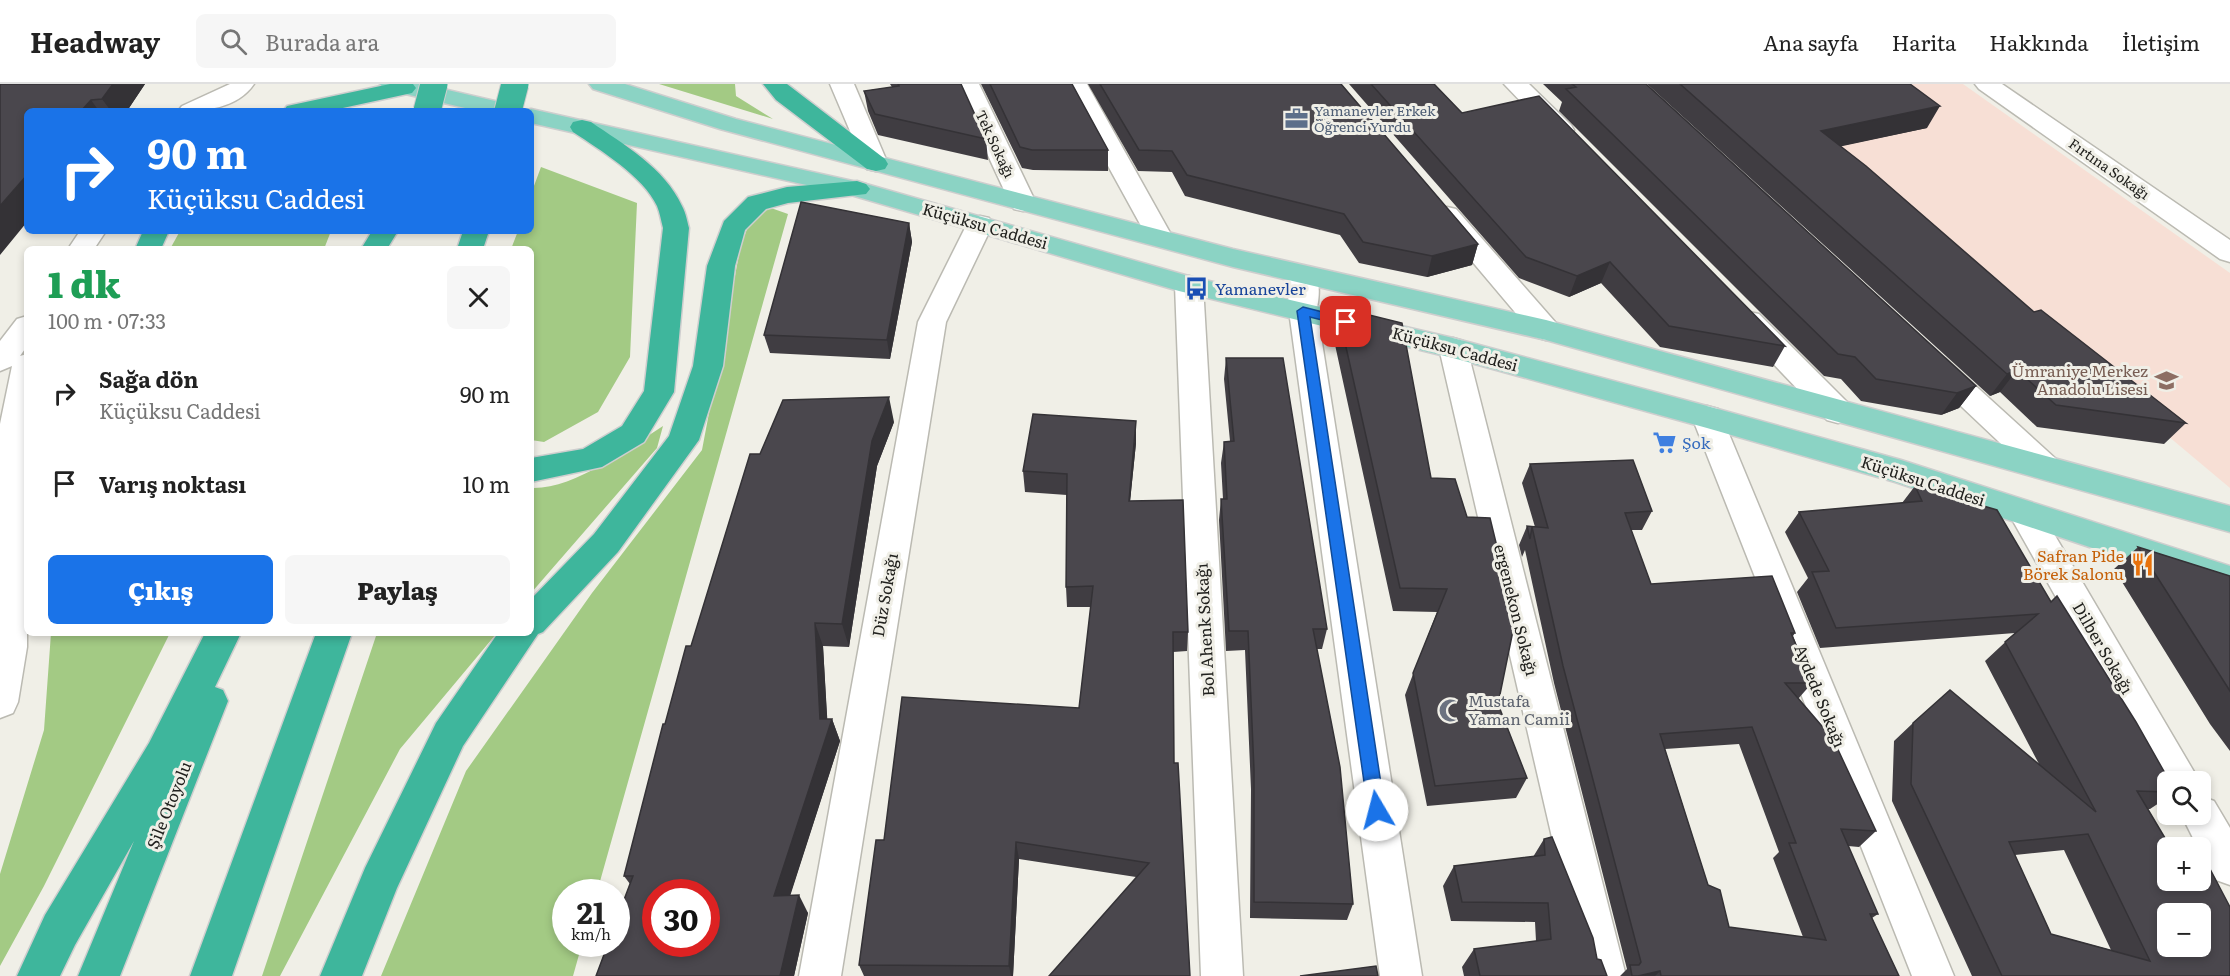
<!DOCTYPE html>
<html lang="tr">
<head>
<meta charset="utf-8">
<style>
	:root { --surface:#fff; --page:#f6f6f6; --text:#222; --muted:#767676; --line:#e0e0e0; --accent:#1a73e8 }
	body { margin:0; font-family:Literata,serif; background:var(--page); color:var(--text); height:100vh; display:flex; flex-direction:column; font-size:22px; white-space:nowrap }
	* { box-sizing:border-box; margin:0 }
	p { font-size:20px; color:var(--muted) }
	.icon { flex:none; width:33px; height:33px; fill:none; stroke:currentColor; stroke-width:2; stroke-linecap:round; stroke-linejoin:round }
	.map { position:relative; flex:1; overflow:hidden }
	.details { position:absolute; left:24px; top:162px; width:510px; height:390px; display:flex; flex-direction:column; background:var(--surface); border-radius:9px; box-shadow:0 3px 9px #0003 }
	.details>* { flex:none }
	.banner { position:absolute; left:24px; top:24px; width:510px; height:126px; border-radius:9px; box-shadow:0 3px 9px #0003; background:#1a73e8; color:#fff; overflow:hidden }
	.fabs { position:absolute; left:2157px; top:687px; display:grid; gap:12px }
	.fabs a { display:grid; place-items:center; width:54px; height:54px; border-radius:9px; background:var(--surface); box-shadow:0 3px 9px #0003; font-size:30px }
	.speed { position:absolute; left:552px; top:795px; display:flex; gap:12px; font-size:30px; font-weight:700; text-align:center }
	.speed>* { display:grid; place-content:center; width:78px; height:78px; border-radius:50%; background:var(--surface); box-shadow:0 3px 9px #0003; line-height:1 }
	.speed small { font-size:15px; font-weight:400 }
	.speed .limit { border:9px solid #d22; background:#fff; color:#111 }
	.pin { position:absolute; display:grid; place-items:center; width:51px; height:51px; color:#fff; margin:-26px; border-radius:12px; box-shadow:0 3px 9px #0006 }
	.me { position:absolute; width:66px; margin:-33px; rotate:352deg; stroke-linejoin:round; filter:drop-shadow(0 0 4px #0008) }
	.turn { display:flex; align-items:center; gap:21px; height:126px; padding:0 24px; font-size:27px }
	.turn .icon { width:78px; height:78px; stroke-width:2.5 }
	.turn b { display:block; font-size:42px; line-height:51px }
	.round { display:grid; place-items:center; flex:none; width:63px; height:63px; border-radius:9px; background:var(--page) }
	.summary { display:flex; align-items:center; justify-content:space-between; height:102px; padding:0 24px }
	h1 { font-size:36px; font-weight:800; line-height:45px; color:#1e9e55 }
	.cta { display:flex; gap:12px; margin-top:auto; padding:12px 24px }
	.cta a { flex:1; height:69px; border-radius:9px; background:var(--accent); color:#fff; font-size:24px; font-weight:800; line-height:69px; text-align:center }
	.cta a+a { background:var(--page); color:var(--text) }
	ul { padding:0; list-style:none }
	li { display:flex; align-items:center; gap:18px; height:90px; padding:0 24px }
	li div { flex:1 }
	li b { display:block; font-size:22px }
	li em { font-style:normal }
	header { display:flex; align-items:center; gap:36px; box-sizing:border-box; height:84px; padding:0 30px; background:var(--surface); border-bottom:2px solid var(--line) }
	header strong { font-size:28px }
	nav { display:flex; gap:33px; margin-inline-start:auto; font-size:21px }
	.search { width:420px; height:54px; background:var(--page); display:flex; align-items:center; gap:15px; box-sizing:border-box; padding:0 21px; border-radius:9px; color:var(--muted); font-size:22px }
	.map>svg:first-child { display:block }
	.education { fill:#f7dfd5 }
	.green { fill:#a3ca84 }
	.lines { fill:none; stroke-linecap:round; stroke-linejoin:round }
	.street-casing { stroke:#bbbab2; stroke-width:3 }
	.secondary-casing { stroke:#bbbab2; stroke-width:3 }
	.primary-casing { stroke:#cecece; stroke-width:3 }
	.highway-casing { stroke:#cecece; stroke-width:3 }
	.street { fill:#fff; fill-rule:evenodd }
	.secondary { fill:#fff; fill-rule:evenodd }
	.primary { fill:#8bd3c4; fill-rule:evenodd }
	.highway { fill:#3eb69c; fill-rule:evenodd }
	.highway-bridge-casing { stroke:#cecece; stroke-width:29; stroke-linecap:butt }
	.highway-bridge { stroke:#3eb69c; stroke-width:27 }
	.wall { fill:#403d42; fill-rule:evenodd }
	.shaded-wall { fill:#343236 }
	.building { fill:#4a474d; stroke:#343236; stroke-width:1.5; fill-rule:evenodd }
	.route { fill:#1a73e8; stroke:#114b97; stroke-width:1.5 }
	.labels { text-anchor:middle; stroke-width:6; stroke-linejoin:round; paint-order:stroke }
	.far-service-label { font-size:14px; fill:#4e5e75; stroke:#f0efe7; text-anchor:start }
	.far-street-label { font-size:14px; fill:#21211e; stroke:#f0efe7 }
	.street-label { font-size:16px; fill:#21211e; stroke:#f0efe7 }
	.transit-label { font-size:16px; fill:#164399; stroke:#f0efe7; text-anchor:start }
	.education-label { font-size:16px; fill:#785e54; stroke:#f0efe7; text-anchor:end }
	.shop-label { font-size:16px; fill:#366cbe; stroke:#f0efe7; text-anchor:start }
	.food-label { font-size:16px; fill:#c56008; stroke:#f0efe7; text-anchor:end }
	.worship-label { font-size:16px; fill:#5b616d; stroke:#f0efe7; text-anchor:start }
</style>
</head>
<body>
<header>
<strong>Headway</strong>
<div class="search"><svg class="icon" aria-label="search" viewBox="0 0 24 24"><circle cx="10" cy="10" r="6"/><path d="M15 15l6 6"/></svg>Burada ara</div>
<nav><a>Ana sayfa</a><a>Harita</a><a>Hakkında</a><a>İletişim</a></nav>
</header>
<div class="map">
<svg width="2230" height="892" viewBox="0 0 2230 892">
	<rect width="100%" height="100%" fill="#f0efe7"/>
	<path class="education" d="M1748 0H1963L2230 189V404Z"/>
	<path class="green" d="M659 0H735L736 12 773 35Z
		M541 83 637 119 630 273 598 328 544 358 531 356V165H511L518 147H531V110Z
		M771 124 788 130 597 808H566V860H582L573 892H381L466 687 592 509 702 366 741 160 752 133Z
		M180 147H331L324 165H170Z
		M663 342 657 364 531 509V404C573 406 629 364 663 342Z
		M51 549H170L44 802 0 882V790L44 646Z
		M377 549H497L400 665 280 892H262Z"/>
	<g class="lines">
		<defs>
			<path id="street" d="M830 0H854L888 80 885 85 876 87 867 85 864 80Z
				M955 0H979L1036 119 1032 125 1023 127 1014 125 1010 119Z
				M1063 0H1087L1173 154 1169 160 1160 162 1151 160Z
				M1504 0H1529L1571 41 1574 46 1571 51 1562 53 1553 51Z
				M1447 123 1456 125 1556 239 1560 246 1556 253 1546 256 1536 253 1438 137 1434 131 1438 125Z
				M980 132 989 134 993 140 946 238 841 892H799L918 238 967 140 971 134Z
				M1189 192 1199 195 1203 201 1243 892H1201L1175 201 1179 195Z
				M1303 218 1313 220 1317 227 1422 892H1380L1289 227 1293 220Z
				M1749 228 1759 230 1849 320 1853 328 1849 336 1838 339 1827 336 1739 244 1735 237 1739 230Z
				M1453 254 1463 257 1467 264 1626 892H1584L1439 264 1443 257Z
				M1936 272 1946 275 2056 375 2061 383 2056 391 2045 395 2034 391 1926 289 1921 282 1926 275Z
				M1707 322 1718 325 1722 333 1954 892H1912L1692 333 1696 325Z
				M2025 417 2037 421 2200 698H2168L2167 710 2009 430 2013 421Z
				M2200 712 2214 717 2230 744V801L2216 796 2200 768V764H2198L2181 730H2200Z"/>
			<path id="secondary" d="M230 0H254C237 25 205 27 178 27L182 22Z
				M1975 0H2002L2230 156V178L2220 175 1979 5Z
				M80 147H106L94 165H68Z
				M1304 182 1314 185C1321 196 1320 222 1313 234L1303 236 1293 234C1286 222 1287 196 1294 185Z
				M27 232V262L20 272 27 270V563L18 618 13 629 0 634V340L12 282 0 287V257L17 235Z"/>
			<path id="primary" d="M380 0H422L516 22 520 27H478L384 5Z
				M589 0H625L736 35 1233 165 1546 236 2230 422V448L1546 256 1233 183 720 45 593 5Z
				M531 25 866 100 1192 193 1453 254 1707 322 1901 376 2230 482V510L1895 398 1707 344 1453 274 1179 207 851 111 531 39V27H523Z"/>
			<path id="highway" d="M390 0H413L416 4 412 9 329 27H283L287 22Z
				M763 0H787L885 75 888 80 885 85 876 87 867 85 776 16Z
				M582 36 591 38C623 60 665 84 682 122 686 129 687 137 689 144L674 308 644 358 602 383 531 398V374L583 365 622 342 644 307 663 144C661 137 660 129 657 122 643 92 600 66 573 48L570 43 573 38Z
				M857 97 866 100 870 105 866 110 788 119 766 125 745 146 735 182 723 282 699 356 618 468 543 548 538 550 463 662 397 804 362 892H320L365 784 436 639 498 549H531V515L594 450 669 352 693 282 707 182 724 137 748 113 787 103Z
				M143 147H169L161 165H135Z
				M372 147H398L387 165H361Z
				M463 147H489L483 165H457Z
				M205 549H241L215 603 223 606 228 617 120 892H78L134 757 75 861 60 892H17L45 831 149 659Z
				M316 549H352L232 892H190Z"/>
		</defs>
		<use href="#street" class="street-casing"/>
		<use href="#secondary" class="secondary-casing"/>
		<use href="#primary" class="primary-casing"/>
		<use href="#highway" class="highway-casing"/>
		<use href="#street" class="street"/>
		<use href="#secondary" class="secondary"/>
		<use href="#primary" class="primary"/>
		<use href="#highway" class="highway"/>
		<defs>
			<path id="highway-bridge" d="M427 27 434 0
				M508 27 515 0"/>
		</defs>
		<use href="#highway-bridge" class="highway-bridge-casing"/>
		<use href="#highway-bridge" class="highway-bridge"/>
	</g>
	<path class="wall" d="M0 0H145L127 27H27Z
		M890 0H961L986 55 988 76 878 51 868 27 864 7 892 3Z
		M981 0H1072L1108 66V87L1033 86 1022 84Z
		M1088 0H1341L1478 160 1472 181 1427 193 1359 179 1340 151 1185 112 1172 88 1138 87Z
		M1349 0H1434L1462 29 1785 262 1773 283 1660 263 1601 199 1569 213 1519 194Z
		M1543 0H1646L1976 302 1959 324 1941 331 1861 317 1841 295 1824 292 1559 27 1562 18Z
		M1647 0H1910L1927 44 1840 62 2034 228 2186 339 2164 360 2037 343 2000 308 1990 312Z
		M909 139 912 158 890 275 770 269 764 251Z
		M1337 223 1431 394 1498 620 1527 694 1516 714 1427 722 1405 611 1437 528 1393 527 1332 247Z
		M1226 274 1327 545 1322 565H1317L1353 820 1347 836 1250 834 1251 705 1245 566 1226 567 1219 436 1221 415H1223L1221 379 1224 358 1230 357 1224 295Z
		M894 338 877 382 849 563 823 562 827 635H832L840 657 790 811 808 829 794 892H596L630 800 624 792 665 640 691 562 760 370Z
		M1136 359 1130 417 1188 548 1187 567 1173 568 1174 679 1190 892 1136 793 1019 775 1013 892H864L859 881 884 756 1079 624 1091 523H1067L1066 503 1067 411 1025 408 1023 387Z
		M1530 380 1652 427 1642 446H1631L1651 500 1795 549 1793 552 1812 599 1798 615 1876 747 1859 763 1848 762 1878 830 1872 834 1899 892H1620L1627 885 1554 599 1525 466 1522 473 1519 461 1527 442 1535 443 1522 399ZM1739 660 1779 768 1773 774 1803 853 1729 843 1708 801 1665 665Z
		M1915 402 2051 518 2168 698V713L2150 725H2148L2230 892H1972L1892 717 1894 657 1913 639 2039 680 1985 577 2015 549 1820 564 1797 508 1808 494 1785 448 1799 428 1902 419ZM2064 766 2111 866 2051 850 2015 771Z
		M2138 463 2230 492V667L2210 640 2114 485Z
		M1544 755 1597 875 1607 892H1464L1462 883 1474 865 1536 857 1535 838 1451 837 1443 802 1454 782 1533 773Z"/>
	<path class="shaded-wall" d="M113 0H145L127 27H111L102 15Z
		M91 16 99 27H81Z
		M1940 22 1927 44 1810 69 1821 47Z
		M27 91V138L0 171V122Z
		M909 139 912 158 890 275 887 256Z
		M1478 160 1472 181 1427 193 1432 172Z
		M1610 178 1601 199 1569 213 1577 192Z
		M2017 286 2000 308 1990 312 2007 290Z
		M1976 302 1959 324 1941 331 1957 309Z
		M889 313 894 338 877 382 849 563 842 540 872 357Z
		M1136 337V359L1128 438 1129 417Z
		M815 539 823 562 828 647 832 635 840 657 784 831 774 812 820 635Z
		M1016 758 1019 775 1013 892H1011L1009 882Z
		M799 811 808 829 794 892H780Z
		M1660 887 1655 892H1638Z"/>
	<path class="building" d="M0 0H113L102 15 91 16 81 27H27V91L0 122Z
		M898 0H961L986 55 875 30 864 7 899 2Z
		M990 0H1072L1108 66H1032L1020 63Z
		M1100 0H1341L1478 160 1432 172 1363 158 1344 130 1187 91 1172 67 1139 66Z
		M1371 0H1434L1462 29 1539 12 1785 262 1669 242 1610 178 1577 192 1526 173Z
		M1572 0H1646L1976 302 1957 309 1876 295 1855 273 1838 270 1566 5 1576 3Z
		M1680 0H1910L1940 22 1821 47 1866 82 2034 228 2041 226 2186 339 2056 321 2017 286 2007 290Z
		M801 118 909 139 887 256 764 251Z
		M1337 223 1402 239 1431 394 1455 395 1467 433 1490 434 1515 537 1498 620 1527 694 1435 702 1413 589 1447 505 1400 504Z
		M1226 274H1283L1327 545H1313L1340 683 1353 820 1254 818V686L1248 547H1229L1221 415H1227L1224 358 1234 357Z
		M889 313 872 357 842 540 815 539 820 635H832L774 812 799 811 780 892H596L608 860H616V837L633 792H624L663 640H665L686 562H691L750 370H760L783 316ZM656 808H706V860H656Z
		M1033 330 1136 337 1129 417 1183 416 1188 548H1173L1174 679H1178L1190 892H1049L1149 779 1016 758 1009 882 859 881 876 756H884L902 613 1079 624 1093 502 1066 503 1067 390 1023 387Z
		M1633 376 1652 427 1625 429 1651 500 1772 492 1795 549H1791L1812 599H1785L1833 655 1876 747 1841 745 1878 830H1870L1899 892H1661L1660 887 1638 892H1632L1630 881H1639L1641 878 1563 582 1532 443 1530 455 1527 442 1548 444 1530 380ZM1752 643 1796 759H1789L1826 856 1729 843 1720 806 1708 801 1660 650Z
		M1915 402 1997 426 2051 518 2057 512 2136 638 2170 698H2168V708L2137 707 2171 764H2168V796H2200V786L2210 785 2230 823V892H2002L1911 700 1913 639 1950 606 2096 728 2005 558 2038 530 1836 544 1812 488 1829 487 1799 428 1922 417ZM2088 750 2150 877 2051 850 2009 758ZM2168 830H2200V862H2168Z
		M2138 463 2230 492V607Z
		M1552 753 1593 854 1597 875 1601 876 1607 892H1480L1474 865 1551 855 1548 819 1462 818 1454 782 1545 771 1544 755Z
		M1376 882 1378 892H1300Z"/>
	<path class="route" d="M1303 223 1350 235 1352 238 1346 242 1310 233 1385 726 1382 731 1377 733 1371 731 1368 726 1297 227Z"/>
	<defs>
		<symbol id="office-bare" viewBox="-9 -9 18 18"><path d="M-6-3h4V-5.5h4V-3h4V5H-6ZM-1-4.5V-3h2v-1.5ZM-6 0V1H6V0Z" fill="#5c6f8a" stroke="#f0efe7" stroke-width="2.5" paint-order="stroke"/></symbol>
		<symbol id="bus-bare" viewBox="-9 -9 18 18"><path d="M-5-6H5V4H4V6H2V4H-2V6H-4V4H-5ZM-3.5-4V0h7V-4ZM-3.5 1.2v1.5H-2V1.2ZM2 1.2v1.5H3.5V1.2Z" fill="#1a4fb4" stroke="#f0efe7" stroke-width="2.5" paint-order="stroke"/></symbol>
		<symbol id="school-bare" viewBox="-9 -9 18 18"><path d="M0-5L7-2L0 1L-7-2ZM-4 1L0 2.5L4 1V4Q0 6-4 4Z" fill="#8d6e63" stroke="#f0efe7" stroke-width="2.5" paint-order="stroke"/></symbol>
		<symbol id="supermarket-bare" viewBox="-9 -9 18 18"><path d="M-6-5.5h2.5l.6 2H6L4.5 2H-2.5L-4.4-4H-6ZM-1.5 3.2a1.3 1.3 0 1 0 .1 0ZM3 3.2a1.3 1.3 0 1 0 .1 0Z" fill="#3f7fe0" stroke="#f0efe7" stroke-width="2.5" paint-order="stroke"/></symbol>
		<symbol id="restaurant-bare" viewBox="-9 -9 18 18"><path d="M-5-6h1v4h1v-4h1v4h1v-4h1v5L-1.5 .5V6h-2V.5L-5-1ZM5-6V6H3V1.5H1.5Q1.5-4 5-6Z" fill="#e8710a" stroke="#f0efe7" stroke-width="2.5" paint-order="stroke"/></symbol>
		<symbol id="mosque-bare" viewBox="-9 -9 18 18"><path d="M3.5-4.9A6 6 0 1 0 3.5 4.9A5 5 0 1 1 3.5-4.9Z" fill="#6b7280" stroke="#f0efe7" stroke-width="2.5" paint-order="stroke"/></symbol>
	</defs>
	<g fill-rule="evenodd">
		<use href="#office-bare" x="1280" y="18" width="33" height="33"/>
		<use href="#bus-bare" x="1180" y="188" width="33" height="33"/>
		<use href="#school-bare" x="2150" y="280" width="33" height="33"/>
		<use href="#supermarket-bare" x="1648" y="342" width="33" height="33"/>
		<use href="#restaurant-bare" x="2126" y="464" width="33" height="33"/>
		<use href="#mosque-bare" x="1434" y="610" width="33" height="33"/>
	</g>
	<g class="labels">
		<g class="far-service-label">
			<text x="1314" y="32">Yamanevler Erkek<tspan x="1314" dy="16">Öğrenci Yurdu</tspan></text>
		</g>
		<g class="far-street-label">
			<text transform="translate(995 60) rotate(65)" y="5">Tek Sokağı</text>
			<text transform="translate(2109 85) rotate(35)" y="5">Fırtına Sokağı</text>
		</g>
		<g class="street-label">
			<text transform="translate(985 142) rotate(16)" y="6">Küçüksu Caddesi</text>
			<text transform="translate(1455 265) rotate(15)" y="6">Küçüksu Caddesi</text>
			<text transform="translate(1923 397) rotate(18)" y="6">Küçüksu Caddesi</text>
			<text transform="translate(885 511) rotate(-80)" y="6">Düz Sokağı</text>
			<text transform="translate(1516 526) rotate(76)" y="6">ergenekon Sokağı</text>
			<text transform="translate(1205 546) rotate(-93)" y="6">Bol Ahenk Sokağı</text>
			<text transform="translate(2103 564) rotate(60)" y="6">Dilber Sokağı</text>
			<text transform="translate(1820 612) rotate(68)" y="6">Aydede Sokağı</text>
			<text transform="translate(169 721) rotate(-68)" y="6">Şile Otoyolu</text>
		</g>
		<g class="transit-label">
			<text x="1215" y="211">Yamanevler</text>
		</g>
		<g class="education-label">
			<text x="2148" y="293">Ümraniye Merkez<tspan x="2148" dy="18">Anadolu Lisesi</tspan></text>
		</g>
		<g class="shop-label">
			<text x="1682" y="365">Şok</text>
		</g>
		<g class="food-label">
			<text x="2124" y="478">Safran Pide<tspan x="2124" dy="18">Börek Salonu</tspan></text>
		</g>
		<g class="worship-label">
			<text x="1468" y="623">Mustafa<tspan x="1468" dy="18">Yaman Camii</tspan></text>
		</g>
	</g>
</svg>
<div class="fabs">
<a><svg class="icon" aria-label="search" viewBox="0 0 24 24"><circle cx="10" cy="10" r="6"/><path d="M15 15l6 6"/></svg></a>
<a>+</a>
<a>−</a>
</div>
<div class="speed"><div>21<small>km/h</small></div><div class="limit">30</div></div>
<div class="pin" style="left:1346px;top:238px;background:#d93025"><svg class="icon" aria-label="arrive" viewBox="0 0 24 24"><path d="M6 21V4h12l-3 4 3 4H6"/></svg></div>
<svg class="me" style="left:1377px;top:726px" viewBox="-20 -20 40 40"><circle r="19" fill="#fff"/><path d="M0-13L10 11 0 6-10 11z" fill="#1a73e8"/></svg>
<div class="banner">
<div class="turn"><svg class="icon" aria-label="right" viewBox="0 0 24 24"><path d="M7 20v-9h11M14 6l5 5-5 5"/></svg><div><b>90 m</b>Küçüksu Caddesi</div></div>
</div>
<section class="details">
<div class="summary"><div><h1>1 dk</h1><p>100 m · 07:33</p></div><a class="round"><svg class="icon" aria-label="close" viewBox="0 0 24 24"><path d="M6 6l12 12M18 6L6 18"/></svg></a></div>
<ul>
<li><svg class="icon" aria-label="right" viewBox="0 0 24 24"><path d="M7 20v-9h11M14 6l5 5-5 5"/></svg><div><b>Sağa dön</b><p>Küçüksu Caddesi</p></div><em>90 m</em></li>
<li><svg class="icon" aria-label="arrive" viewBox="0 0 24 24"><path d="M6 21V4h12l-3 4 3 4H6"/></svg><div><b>Varış noktası</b></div><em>10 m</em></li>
</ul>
<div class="cta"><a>Çıkış</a><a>Paylaş</a></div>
</section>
</div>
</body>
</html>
